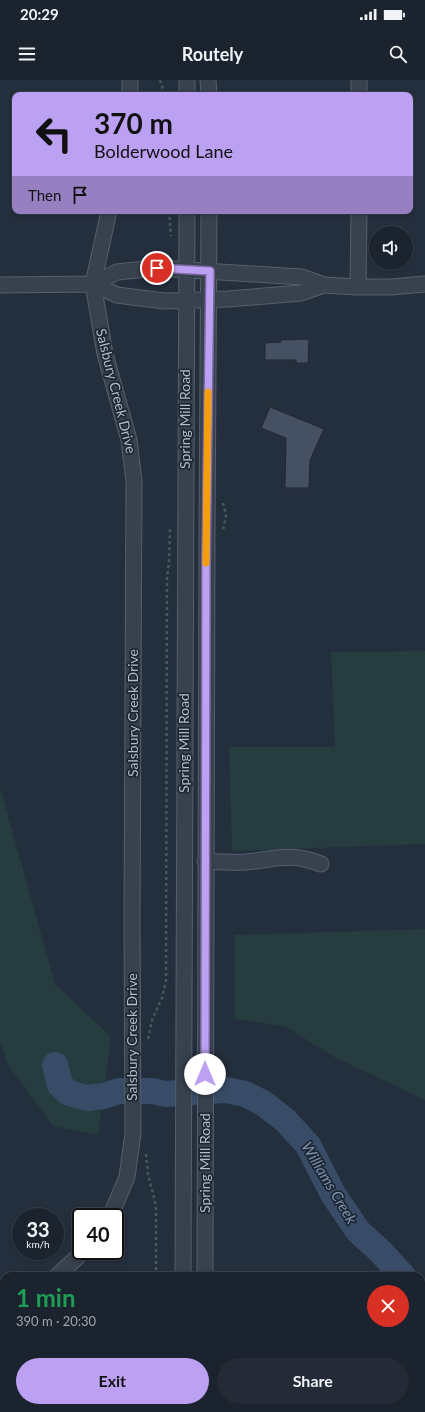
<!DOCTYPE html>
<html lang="en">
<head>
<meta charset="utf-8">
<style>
	:root { --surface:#1b232e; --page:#242b36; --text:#f1f3f6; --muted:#a0a4aa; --line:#39404a; --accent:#bca0f2 }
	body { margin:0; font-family:Lato,sans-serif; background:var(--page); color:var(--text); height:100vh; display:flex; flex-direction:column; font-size:15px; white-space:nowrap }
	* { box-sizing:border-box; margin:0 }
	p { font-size:13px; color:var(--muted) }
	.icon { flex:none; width:22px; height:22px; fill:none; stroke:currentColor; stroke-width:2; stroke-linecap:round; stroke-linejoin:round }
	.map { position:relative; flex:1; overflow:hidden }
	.side { position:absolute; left:0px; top:1192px; width:425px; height:140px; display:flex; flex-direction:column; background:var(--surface); border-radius:12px 12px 0 0; box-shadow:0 2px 6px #0003,0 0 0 1px var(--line) }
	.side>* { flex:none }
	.hud { position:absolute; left:12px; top:12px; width:401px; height:122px; border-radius:8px; box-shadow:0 2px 6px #0003,0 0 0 1px var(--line); background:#bca0f2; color:#111; overflow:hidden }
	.buttons { position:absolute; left:369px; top:146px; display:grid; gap:8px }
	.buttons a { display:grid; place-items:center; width:44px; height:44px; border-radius:50%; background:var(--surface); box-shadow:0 2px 6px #0003,0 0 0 1px var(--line); font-size:20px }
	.speed { position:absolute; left:12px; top:1128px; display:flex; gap:8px; font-size:20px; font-weight:700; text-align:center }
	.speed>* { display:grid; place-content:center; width:52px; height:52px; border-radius:50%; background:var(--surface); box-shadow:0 2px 6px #0003,0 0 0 1px var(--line); line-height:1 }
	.speed small { font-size:10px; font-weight:400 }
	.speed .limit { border:2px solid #111; border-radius:6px; background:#fff; color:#111 }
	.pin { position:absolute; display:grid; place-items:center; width:34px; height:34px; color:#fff; margin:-17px; border:2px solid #fff; border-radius:50%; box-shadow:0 1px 4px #0007 }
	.me { position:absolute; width:44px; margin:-22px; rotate:0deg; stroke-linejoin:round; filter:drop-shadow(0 0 3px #0008) }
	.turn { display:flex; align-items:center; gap:14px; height:84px; padding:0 16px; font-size:18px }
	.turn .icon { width:52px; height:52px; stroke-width:2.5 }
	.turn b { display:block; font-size:28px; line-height:34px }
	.then { display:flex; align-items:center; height:38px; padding:0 16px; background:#0003; gap:8px; font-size:15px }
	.round { display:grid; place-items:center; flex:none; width:42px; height:42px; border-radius:21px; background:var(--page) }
	.overview { display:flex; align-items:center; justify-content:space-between; height:68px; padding:0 16px }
	h1 { font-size:24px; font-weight:700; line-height:30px; color:#1e9e55 }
	.action { display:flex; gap:8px; margin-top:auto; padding:8px 16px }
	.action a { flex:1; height:46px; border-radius:24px; background:var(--accent); color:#111; font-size:16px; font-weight:700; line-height:46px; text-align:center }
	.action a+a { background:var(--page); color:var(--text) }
	.status { display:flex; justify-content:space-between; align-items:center; height:28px; padding:0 20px; background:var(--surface); direction:ltr }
	.status svg { height:11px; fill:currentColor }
	header { display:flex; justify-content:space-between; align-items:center; height:52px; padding:0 16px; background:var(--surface); font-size:18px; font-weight:700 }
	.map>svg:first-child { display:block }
	.green { fill:#263c3f }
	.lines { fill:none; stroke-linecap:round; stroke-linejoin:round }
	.river { stroke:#394c67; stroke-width:26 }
	.building { fill:#455162; stroke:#1f2835 }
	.minor-casing { stroke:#565f6c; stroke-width:17 }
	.path { stroke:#44595c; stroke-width:2.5; stroke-dasharray:3 3; stroke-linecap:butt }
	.minor { stroke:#38414e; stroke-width:15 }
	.route-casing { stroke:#7a689d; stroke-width:10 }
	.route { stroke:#bca0f2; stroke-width:7 }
	.slow { stroke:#f59e0b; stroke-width:7 }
	.labels { text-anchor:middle; stroke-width:3.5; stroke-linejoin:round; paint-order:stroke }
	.street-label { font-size:14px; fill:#b4bcc9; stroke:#1d2633 }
	.water-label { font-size:15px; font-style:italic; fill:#7c92b1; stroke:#1d2633 }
</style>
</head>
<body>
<div class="status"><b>20:29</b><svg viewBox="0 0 49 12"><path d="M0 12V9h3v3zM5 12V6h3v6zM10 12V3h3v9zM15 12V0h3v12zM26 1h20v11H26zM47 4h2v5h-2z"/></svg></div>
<header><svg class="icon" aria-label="menu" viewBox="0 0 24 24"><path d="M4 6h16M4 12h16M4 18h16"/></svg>Routely<svg class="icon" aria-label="search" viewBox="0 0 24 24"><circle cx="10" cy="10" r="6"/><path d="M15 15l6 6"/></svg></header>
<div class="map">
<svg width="425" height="1332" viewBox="0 0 425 1332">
	<rect width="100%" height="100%" fill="#242f3e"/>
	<path class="green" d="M425 571V764L232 771 229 667H335L331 572Z
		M0 707 55 904 111 957 98 1055 53 1046 7 984 0 960Z
		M425 849V1020L334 977 285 946 235 939V855Z"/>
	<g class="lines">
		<path class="river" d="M55 985 60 1005 69 1013 87 1018 104 1016 119 1011H153L165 1014 226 1010 245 1014 263 1023 285 1040 308 1065 333 1114 358 1151 382 1173 403 1196
			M421 1211 425 1215"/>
	</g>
	<path class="building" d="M309 259 308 283H296V280H265V263L281 262 280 260Z
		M270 327 324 349 310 380 309 408H285L286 358 261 348Z"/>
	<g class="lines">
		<defs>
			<path id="minor" d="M187 0V15
				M208 0 209 15
				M130 15V0
				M359 15V0
				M109 131 93 204 105 274 129 360 134 401 132 839 133 1053 127 1097 110 1137
				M93 204 117 192 157 188 302 197 324 205 358 207H391L425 204
				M0 205 93 204 117 215 164 221 228 219 301 213 324 205
				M358 207 359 131
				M205 781C219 782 233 783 246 782 277 779 290 772 321 784
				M57 1196 84 1171
				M183 1196 187 131
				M205 1196 207 453 209 131
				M0 1250 4 1246
				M175 1332 176 1328
				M200 1332V1328"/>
		</defs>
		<use href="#minor" class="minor-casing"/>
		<path class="path" d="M160 0 165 15
			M169 131 171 156
			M223 423 226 435 223 451
			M148 959 152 940 162 918 166 900 167 497 169 482 170 447
			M146 1074 148 1094 156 1126V1196
			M155 1332V1328"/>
		<use href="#minor" class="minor"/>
	</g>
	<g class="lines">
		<defs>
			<path id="route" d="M157 188 210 191 206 484 205 994"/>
		</defs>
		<use href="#route" class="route-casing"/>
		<use href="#route" class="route"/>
		<path class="slow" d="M206 483 208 312"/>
	</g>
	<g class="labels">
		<g class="street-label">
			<text transform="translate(116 311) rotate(76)" y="5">Salsbury Creek Drive</text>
			<text transform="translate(185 339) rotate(-90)" y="5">Spring Mill Road</text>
			<text transform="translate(133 633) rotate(-90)" y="5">Salsbury Creek Drive</text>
			<text transform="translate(184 663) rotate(-90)" y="5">Spring Mill Road</text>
			<text transform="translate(132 957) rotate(-90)" y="5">Salsbury Creek Drive</text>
			<text transform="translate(205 1083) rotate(-90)" y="5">Spring Mill Road</text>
		</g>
		<g class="water-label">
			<text transform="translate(329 1103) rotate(59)" y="5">Williams Creek</text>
		</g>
	</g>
</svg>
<div class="buttons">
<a><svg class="icon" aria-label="sound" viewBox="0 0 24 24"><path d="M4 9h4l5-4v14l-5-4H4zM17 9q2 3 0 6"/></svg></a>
</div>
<div class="speed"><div>33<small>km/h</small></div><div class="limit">40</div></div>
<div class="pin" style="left:157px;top:188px;background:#d93025"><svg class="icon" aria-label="arrive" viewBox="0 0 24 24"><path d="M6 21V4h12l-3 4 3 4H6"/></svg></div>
<svg class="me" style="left:205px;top:994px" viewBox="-20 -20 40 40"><circle r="19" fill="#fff"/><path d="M0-13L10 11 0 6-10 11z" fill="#bca0f2"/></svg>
<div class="hud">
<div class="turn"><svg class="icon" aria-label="left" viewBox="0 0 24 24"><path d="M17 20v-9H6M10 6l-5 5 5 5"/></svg><div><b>370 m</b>Bolderwood Lane</div></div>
<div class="then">Then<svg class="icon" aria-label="arrive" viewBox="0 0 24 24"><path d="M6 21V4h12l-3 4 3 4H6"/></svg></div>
</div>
<section class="side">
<div class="overview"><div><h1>1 min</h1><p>390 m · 20:30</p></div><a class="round" style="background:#d93025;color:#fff"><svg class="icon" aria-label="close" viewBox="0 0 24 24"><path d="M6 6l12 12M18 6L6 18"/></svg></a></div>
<div class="action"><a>Exit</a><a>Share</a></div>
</section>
</div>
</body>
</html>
